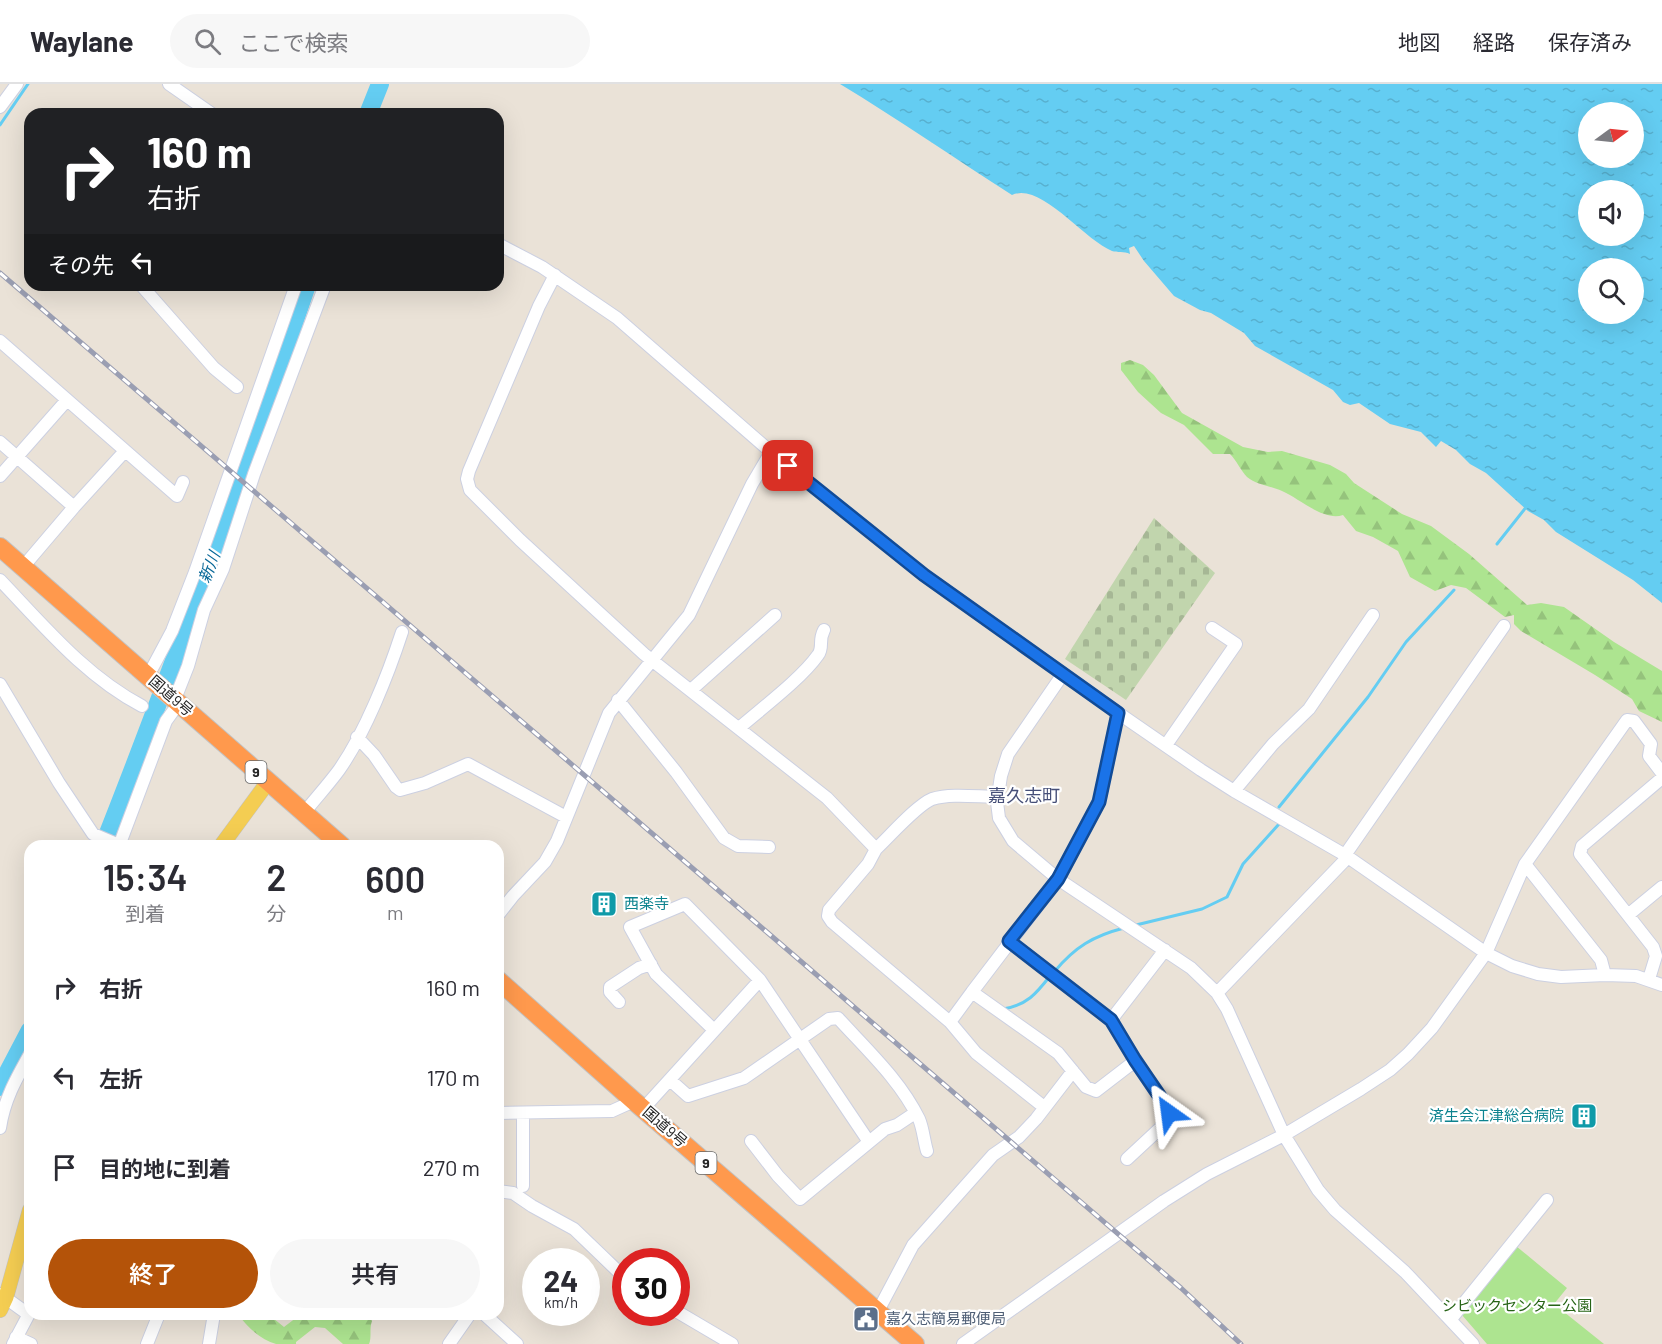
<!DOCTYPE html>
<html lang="ja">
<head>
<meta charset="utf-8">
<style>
	:root { --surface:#fff; --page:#f7f7f7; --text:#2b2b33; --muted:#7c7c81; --line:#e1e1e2; --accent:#b45309 }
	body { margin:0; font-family:Barlow,"Noto Sans JP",sans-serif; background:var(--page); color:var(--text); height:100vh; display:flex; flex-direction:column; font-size:22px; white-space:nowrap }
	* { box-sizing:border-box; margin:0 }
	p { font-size:20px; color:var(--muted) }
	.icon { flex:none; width:33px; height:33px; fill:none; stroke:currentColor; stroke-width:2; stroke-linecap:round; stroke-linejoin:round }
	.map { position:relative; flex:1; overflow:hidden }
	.sheet { position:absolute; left:24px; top:756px; width:480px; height:480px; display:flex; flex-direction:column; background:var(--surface); border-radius:18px; box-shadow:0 6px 24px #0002 }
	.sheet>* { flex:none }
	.guide { position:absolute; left:24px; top:24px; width:480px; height:183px; border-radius:18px; box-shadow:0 6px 24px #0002; background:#202124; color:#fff; overflow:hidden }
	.needle { width:39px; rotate:75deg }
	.fabs { position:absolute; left:1578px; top:18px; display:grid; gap:12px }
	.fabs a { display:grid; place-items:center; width:66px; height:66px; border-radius:50%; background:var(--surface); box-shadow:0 6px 24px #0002; font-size:30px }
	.speed { position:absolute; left:522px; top:1164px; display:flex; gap:12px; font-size:30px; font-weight:700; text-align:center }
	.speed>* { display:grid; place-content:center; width:78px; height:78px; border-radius:50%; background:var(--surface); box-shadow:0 6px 24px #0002; line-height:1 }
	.speed small { font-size:15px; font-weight:400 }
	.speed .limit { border:9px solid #d22; background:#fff; color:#111 }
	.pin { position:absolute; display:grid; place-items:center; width:51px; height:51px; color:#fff; margin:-26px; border-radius:12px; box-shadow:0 3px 9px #0006 }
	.me { position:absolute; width:66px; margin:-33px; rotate:329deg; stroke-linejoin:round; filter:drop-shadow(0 0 4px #0008) }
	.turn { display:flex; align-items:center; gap:21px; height:126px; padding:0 24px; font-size:27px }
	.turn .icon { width:78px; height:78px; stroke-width:2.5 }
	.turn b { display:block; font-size:42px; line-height:51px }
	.then { display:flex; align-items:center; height:57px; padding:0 24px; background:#0003; gap:12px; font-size:22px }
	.eta { display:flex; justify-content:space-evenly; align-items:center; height:102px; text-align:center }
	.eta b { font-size:36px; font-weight:600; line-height:42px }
	.action { display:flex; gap:12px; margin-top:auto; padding:12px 24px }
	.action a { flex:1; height:69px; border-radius:36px; background:var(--accent); color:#fff; font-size:24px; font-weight:600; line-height:69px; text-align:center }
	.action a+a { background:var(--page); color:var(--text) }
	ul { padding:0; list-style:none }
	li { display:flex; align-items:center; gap:18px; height:90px; padding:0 24px }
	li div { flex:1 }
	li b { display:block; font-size:22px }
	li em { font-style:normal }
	header { display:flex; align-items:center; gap:36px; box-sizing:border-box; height:84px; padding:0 30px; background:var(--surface); border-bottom:2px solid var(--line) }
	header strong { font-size:28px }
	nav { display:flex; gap:33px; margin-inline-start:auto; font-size:21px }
	.search { width:420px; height:54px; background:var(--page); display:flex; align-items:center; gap:15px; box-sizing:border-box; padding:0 21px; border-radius:33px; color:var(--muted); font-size:22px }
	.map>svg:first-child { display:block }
	.forest { fill:url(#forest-firs) }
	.cemetery { fill:url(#cemetery-stones) }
	.park { fill:#ade490 }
	.water { fill:url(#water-ripples); fill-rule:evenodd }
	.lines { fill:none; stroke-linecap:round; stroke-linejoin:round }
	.stream { stroke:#64cdf2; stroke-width:3 }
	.river { stroke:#64cdf2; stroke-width:18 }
	.minor-casing { stroke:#ccd0e1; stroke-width:14 }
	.major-casing { stroke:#c2c2c2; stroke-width:16 }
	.highway-casing { stroke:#c2c2c2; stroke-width:20 }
	.minor { stroke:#fff; stroke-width:12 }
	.major { stroke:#f4cd52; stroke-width:15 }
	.highway { stroke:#ff994d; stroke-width:18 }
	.rail-casing { stroke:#9a9eb2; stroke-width:5 }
	.rail { stroke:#fff; stroke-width:3; stroke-dasharray:9; stroke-linecap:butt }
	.route-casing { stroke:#114b97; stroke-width:15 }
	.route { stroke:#1a73e8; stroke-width:10 }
	.labels { text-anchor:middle; stroke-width:4.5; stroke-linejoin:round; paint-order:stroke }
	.shield { fill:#fff; stroke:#676767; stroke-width:1.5 }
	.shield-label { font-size:14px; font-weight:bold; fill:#262626 }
	.street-label { font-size:15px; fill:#262626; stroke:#fff }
	.culture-label { font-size:15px; fill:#0d838f; stroke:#fff; text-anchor:start }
	.park-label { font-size:15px; fill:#276416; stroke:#fff }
	.service-label { font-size:15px; fill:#4e5e75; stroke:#fff; text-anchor:start }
	.water-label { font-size:16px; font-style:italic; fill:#096898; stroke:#fff }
	.quarter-label { font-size:18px; fill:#464f78; stroke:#fff }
</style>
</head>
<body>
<header>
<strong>Waylane</strong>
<div class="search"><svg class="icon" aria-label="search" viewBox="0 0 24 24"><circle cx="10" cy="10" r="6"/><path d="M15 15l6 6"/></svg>ここで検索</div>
<nav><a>地図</a><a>経路</a><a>保存済み</a></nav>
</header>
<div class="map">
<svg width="1662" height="1260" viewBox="0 0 1662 1260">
	<defs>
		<pattern id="forest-firs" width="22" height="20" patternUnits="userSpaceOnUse" patternTransform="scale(1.5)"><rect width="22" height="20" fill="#ade490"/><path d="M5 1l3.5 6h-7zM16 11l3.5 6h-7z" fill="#95c37c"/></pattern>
		<pattern id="cemetery-stones" width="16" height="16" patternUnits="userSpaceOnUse" patternTransform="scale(1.5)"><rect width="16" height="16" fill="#c1d5ad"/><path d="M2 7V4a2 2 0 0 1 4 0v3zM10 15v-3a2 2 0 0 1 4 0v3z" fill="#a6b795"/></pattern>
		<pattern id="water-ripples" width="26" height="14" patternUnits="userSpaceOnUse" patternTransform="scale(1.5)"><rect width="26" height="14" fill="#64cdf2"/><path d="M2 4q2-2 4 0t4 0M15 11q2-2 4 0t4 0" fill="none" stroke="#57b0cf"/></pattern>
	</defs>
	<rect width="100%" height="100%" fill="#eae2d7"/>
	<path class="forest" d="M1130 276 1143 281 1154 291 1182 329 1243 363 1268 368 1282 367 1330 381 1346 390 1354 399 1402 430 1431 442 1469 470 1527 521 1541 519 1564 523 1614 558 1662 587V638L1639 627 1632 615 1595 591 1521 547 1514 540V531L1505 533 1466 504 1451 501 1435 507 1410 493 1398 467 1373 453 1356 447 1343 431C1324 438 1299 414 1282 407 1271 402 1257 401 1247 393 1241 387 1237 377 1230 370H1213L1184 341 1161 329 1138 308 1121 286V279Z
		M238 1230H268L284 1243 301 1230H368L372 1237C369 1245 372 1253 369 1260H343L325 1244 315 1243 296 1258V1260C290 1260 281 1260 276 1260 261 1256 247 1243 238 1230Z"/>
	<path class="cemetery" d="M1154 434 1215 489 1126 616 1065 575Z"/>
	<path class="park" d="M1516 1162 1567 1204 1554 1220 1604 1260H1487L1462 1231Z"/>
	<path class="water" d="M840 0H1662V519L1633 496 1556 448 1544 436 1528 427 1486 389 1470 380 1456 366 1441 357 1436 363 1421 348 1390 340 1359 319 1350 321 1343 318 1333 306 1255 262 1244 249 1211 229 1200 226 1174 212 1144 177 1134 162 1129 164 1130 170C1124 167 1117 169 1112 167 1084 156 1041 98 1012 111 954 74 898 35 840 0ZM1588 28H1634V74H1588ZM1588 106H1634V152H1588ZM1588 184H1634V230H1588Z"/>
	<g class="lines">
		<path class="stream" d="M0 41 28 0
			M1497 460 1527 422
			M1279 723 1368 613 1406 558 1454 506
			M1136 841 1202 825 1227 813 1243 780 1279 740
			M1055 887C1075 863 1093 852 1124 844
			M1003 925C1027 921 1036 910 1050 892"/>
		<path class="river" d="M368 30 380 0
			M103 762C176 577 243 390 307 201
			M0 1003 30 946"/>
		<defs>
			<path id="minor" d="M169 0 212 30
				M0 23 17 0
				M498 160 542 183 617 234 771 368 924 491 1111 624 1201 686 1234 707 1345 771 1486 869 1512 882 1538 890 1561 893 1605 891 1636 892 1662 901
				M555 191 539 222 469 387 467 395 470 406 520 456 644 570 827 714 876 765 868 780 829 826 828 832 832 838 950 938
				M141 201 214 284 237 303
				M0 257 177 412 183 398
				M0 358 74 423
				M0 392 67 316
				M23 483 74 423 125 367
				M0 496C44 542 85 592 142 622
				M1063 590 1008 670 1001 692 997 718 999 734 1013 757 1058 795 1191 884 1217 909 1227 925 1284 1051 1318 1106 1335 1126 1405 1188 1473 1260
				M148 592 172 547 195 488 296 201
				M0 600 59 699 93 750 119 761
				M691 606 775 531
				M175 615 188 582 204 526 223 485 254 390 325 201
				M618 616 676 688 724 754 738 762 769 763
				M1118 629 1099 718 1058 795 972 908 1058 969 1086 1003 1096 1007 1135 977 1111 936 1165 866
				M739 644C762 624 801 595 818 571 824 563 818 557 824 546
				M357 653 374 671 396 703 400 706 425 699 468 680 566 733
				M1166 661 1236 560 1212 544
				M1234 707 1273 660 1309 625 1373 531
				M304 729C315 715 328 701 339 686 365 649 388 591 402 548
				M119 762 166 637 179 619
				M876 765C889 753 917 721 932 715 952 709 977 713 998 713
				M1345 771 1504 542
				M1525 780 1601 876 1605 891
				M498 831 513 812 545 778 557 757 609 629 689 531 752 400 771 368
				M1628 831 1662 803
				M1009 857 1111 936
				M1649 895 1656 872 1653 863 1580 770 1582 762 1662 694
				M760 896 869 1058
				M972 908 950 938 976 969 1044 1023
				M1217 909 1348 773
				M619 918 610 908V903L639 884 651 880
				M670 996 688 1012 744 994 829 935 838 934C867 966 900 996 919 1035 923 1044 924 1057 927 1067
				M643 1025C682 982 721 939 760 896L685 820 630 843 656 890 714 946
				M498 1029 612 1027 634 1017
				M523 1029V1102
				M0 1044C4 1016 16 995 30 970
				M751 1057 778 1092 800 1115 885 1045 897 1041 915 1029
				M1127 1075 1169 1036 1167 1024 1135 977
				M498 1107 513 1109 532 1122 574 1145 626 1195
				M0 1210 28 1230
				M676 1227 732 1260
				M878 1227 913 1161 993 1071 1019 1053 1036 1035 1073 987
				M484 1230 517 1260
				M1451 1235 1547 1116
				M16 1253 31 1260
				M13 1260 30 1228
				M147 1260 159 1230
				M209 1260 214 1230
				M449 1260 470 1230
				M963 1260 1164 1117 1207 1090 1284 1051 1361 1005 1390 986 1408 970 1432 944 1486 869 1525 780 1627 636 1634 637 1651 660 1649 672 1662 689"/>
			<path id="major" d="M221 762 268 698
				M0 1226 6 1213 30 1126"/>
			<path id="highway" d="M0 463 342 762
				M498 896 634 1017 915 1260"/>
		</defs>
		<use href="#minor" class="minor-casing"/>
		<use href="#major" class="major-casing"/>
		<use href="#highway" class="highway-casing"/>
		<use href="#minor" class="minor"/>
		<use href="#major" class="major"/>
		<use href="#highway" class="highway"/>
		<defs>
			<path id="rail" d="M0 189 1181 1204 1241 1260"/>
		</defs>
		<use href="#rail" class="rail-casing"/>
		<use href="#rail" class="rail"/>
	</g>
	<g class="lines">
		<defs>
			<path id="route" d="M788 382 924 491 1118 629 1099 718 1058 795 1009 857 1111 936 1135 976 1167 1023 1169 1029"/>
		</defs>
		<use href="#route" class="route-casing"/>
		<use href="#route" class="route"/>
	</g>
	<defs>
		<symbol id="building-square" viewBox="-11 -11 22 22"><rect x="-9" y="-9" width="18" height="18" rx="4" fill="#0f9aa8" stroke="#fff"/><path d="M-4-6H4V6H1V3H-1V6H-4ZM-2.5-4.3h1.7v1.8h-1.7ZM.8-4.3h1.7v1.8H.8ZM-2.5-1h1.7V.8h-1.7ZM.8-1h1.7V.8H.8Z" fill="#fff"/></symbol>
		<symbol id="civic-square" viewBox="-11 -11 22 22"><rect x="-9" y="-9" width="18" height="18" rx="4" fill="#5c6f8a" stroke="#fff"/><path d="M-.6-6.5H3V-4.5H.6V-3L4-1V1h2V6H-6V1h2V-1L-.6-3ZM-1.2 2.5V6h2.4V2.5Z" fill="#fff"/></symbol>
	</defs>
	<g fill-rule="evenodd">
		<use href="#building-square" x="589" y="805" width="30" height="30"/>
		<use href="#building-square" x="1569" y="1017" width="30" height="30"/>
		<use href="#civic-square" x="851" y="1220" width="30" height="30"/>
	</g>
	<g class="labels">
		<g class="shield">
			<rect x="245.5" y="677" width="21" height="22" rx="4.5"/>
			<rect x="695.5" y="1068" width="21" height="22" rx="4.5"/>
		</g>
		<g class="shield-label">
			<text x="256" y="693">9</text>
			<text x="706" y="1084">9</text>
		</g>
		<g class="street-label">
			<text transform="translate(171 612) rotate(41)" y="5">国道9号</text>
			<text transform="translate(665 1043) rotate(41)" y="5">国道9号</text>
		</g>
		<g class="culture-label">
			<text x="624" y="825">西楽寺</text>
			<text x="1564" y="1037" text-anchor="end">済生会江津総合病院</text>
		</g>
		<g class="park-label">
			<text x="1517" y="1227">シビックセンター公園</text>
		</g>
		<g class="service-label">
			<text x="886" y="1240">嘉久志簡易郵便局</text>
		</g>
		<g class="water-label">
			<text transform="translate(209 483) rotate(-69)" y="6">新川</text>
		</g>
		<g class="quarter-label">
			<text x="1024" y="718">嘉久志町</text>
		</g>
	</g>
</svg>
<div class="fabs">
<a><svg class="needle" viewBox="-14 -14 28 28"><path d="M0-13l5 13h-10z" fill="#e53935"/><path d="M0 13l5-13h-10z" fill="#7c7c81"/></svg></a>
<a><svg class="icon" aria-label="sound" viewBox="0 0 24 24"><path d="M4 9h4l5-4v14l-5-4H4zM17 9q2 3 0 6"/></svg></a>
<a><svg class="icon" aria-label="search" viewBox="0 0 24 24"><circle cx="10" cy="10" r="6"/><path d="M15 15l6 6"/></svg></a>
</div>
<div class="speed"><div>24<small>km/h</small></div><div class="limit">30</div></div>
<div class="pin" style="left:788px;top:382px;background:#d93025"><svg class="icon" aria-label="arrive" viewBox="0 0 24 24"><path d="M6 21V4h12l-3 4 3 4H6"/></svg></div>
<svg class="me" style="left:1169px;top:1029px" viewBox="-20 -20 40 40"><path d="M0-17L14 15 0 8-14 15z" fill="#1a73e8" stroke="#fff" stroke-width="4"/></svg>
<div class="guide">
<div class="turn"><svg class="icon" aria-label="right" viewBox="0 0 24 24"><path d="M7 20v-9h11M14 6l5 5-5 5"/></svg><div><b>160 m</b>右折</div></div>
<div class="then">その先<svg class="icon" aria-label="left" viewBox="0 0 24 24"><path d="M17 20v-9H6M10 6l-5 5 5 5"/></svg></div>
</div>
<section class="sheet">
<div class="eta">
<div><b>15:34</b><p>到着</p></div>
<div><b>2</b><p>分</p></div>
<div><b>600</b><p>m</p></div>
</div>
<ul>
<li><svg class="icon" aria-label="right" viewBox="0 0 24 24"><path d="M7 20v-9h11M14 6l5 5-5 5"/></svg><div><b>右折</b></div><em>160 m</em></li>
<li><svg class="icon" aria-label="left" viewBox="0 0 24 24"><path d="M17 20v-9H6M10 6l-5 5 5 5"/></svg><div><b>左折</b></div><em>170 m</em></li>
<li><svg class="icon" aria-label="arrive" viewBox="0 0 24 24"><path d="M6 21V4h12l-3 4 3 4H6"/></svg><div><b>目的地に到着</b></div><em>270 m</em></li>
</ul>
<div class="action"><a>終了</a><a>共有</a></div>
</section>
</div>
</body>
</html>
